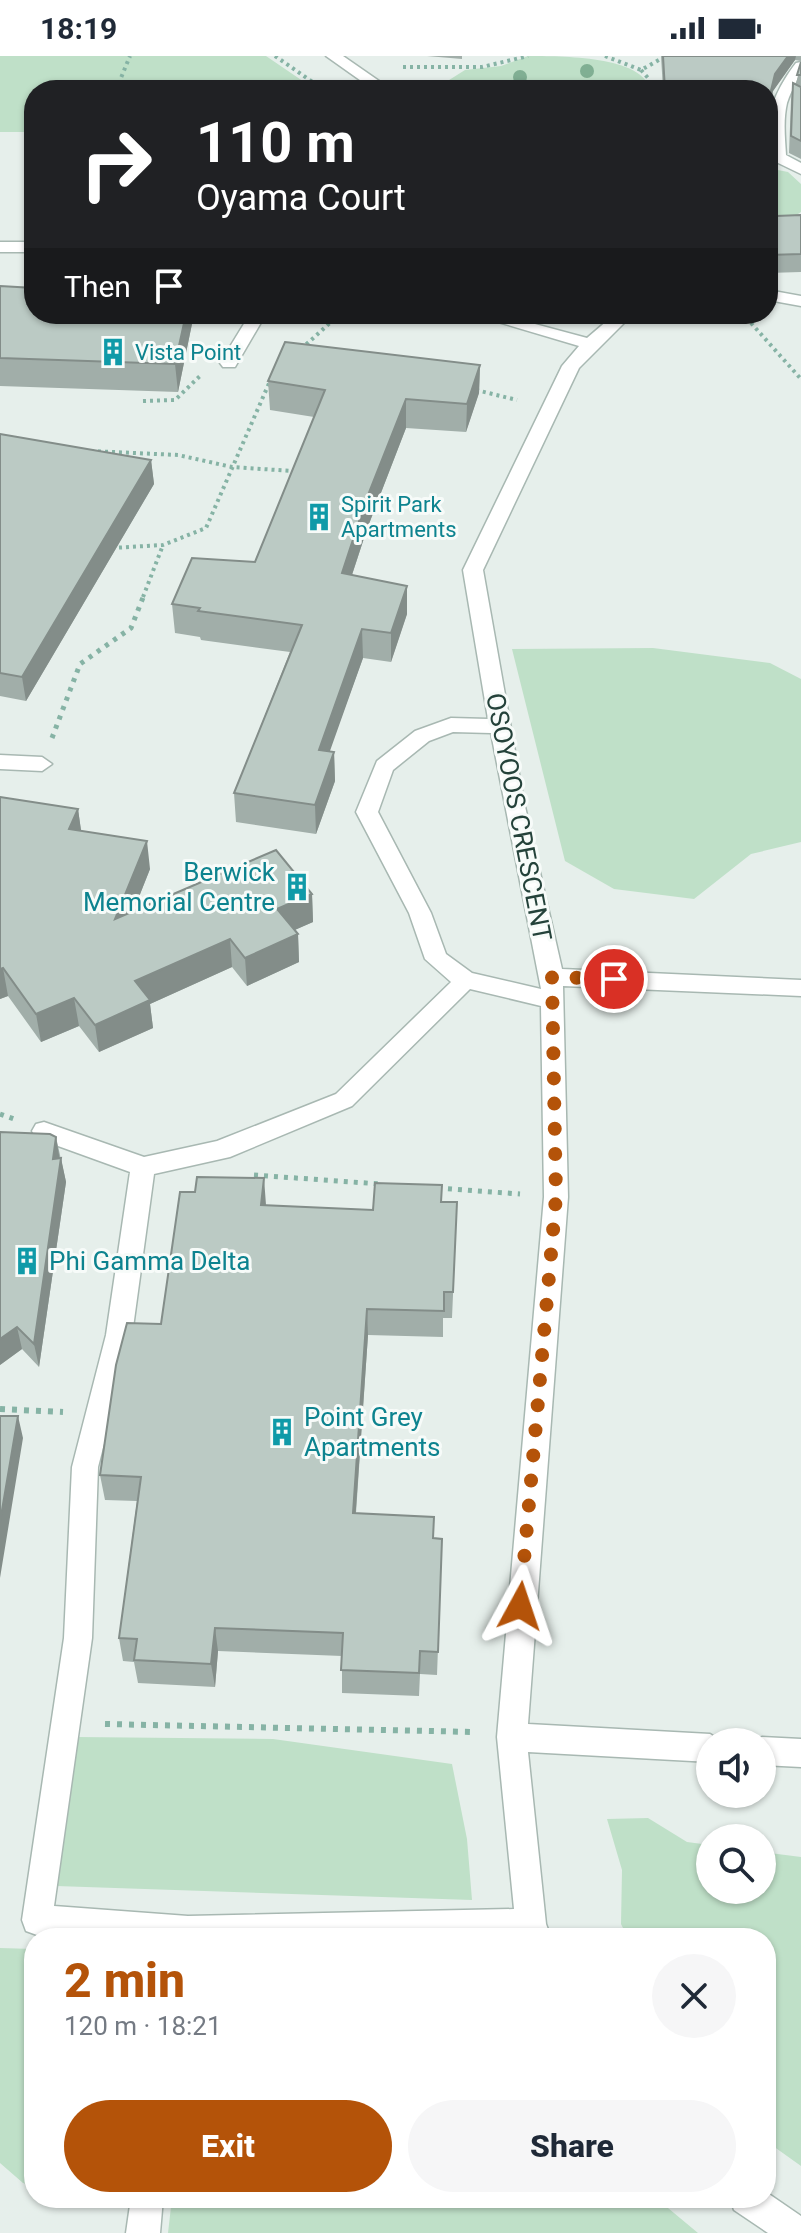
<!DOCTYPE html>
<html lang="en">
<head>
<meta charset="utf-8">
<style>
	:root { --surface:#fff; --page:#f6f6f7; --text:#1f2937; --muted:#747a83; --accent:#b45309 }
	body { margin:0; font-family:Roboto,sans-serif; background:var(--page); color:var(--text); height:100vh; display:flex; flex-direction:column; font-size:30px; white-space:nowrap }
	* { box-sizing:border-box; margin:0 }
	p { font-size:26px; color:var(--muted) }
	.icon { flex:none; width:44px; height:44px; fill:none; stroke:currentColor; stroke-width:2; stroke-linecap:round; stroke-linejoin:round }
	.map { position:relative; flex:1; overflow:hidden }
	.side { position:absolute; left:24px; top:1872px; width:752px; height:280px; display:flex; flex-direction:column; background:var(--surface); border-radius:32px; box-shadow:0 2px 6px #0004 }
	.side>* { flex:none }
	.hud { position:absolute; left:24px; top:24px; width:754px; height:244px; border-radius:32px; box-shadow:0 2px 6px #0004; background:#202124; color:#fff; overflow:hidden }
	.tools { position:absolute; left:696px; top:1672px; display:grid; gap:16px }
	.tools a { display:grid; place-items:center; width:80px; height:80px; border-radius:50%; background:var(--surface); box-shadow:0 2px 6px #0004; font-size:40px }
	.pin { position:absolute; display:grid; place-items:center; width:68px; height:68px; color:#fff; margin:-34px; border:4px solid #fff; border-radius:50%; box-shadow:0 2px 8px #0007 }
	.me { position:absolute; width:88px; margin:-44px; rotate:5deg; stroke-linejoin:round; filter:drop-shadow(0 0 6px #0008) }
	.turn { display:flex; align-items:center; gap:28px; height:168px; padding:0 40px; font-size:36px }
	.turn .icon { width:104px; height:104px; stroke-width:2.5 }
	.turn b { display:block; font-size:56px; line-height:68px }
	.then { display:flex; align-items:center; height:76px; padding:0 40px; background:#0003; gap:16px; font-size:30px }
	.round { display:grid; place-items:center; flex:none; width:84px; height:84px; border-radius:42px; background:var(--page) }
	.overview { display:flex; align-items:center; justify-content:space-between; height:136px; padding:0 40px }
	h1 { font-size:48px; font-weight:800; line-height:60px; color:var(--accent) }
	.action { display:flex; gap:16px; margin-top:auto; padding:16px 40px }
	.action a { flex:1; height:92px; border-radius:48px; background:var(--accent); color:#fff; font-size:32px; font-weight:800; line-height:92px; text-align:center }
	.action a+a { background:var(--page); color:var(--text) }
	.status { display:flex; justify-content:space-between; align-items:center; height:56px; padding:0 40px; background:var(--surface); direction:ltr }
	.status svg { height:22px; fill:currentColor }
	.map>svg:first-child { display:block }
	.green { fill:#bfe0c8 }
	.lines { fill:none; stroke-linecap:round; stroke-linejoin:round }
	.minor-casing { stroke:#a8b8b2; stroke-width:3 }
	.path-far2 { stroke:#86b3a5; stroke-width:4; stroke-dasharray:3 4; stroke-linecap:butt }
	.path-far1 { stroke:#86b3a5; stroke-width:5; stroke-dasharray:4 6; stroke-linecap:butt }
	.path { stroke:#86b3a5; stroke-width:6; stroke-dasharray:5 7; stroke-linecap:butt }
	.minor { fill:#fff; fill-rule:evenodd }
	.tree { fill:#80af93 }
	.wall { fill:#a1aea9 }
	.shaded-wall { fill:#838d89 }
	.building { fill:#bbcac4; stroke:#838d89; stroke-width:2 }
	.route { stroke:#b45309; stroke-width:14; stroke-dasharray:0 25.2 }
	.labels { text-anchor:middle; stroke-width:6; stroke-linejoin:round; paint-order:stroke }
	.far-culture-label { font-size:22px; fill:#0d838f; stroke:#f7fbf9; text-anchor:start }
	.street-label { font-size:26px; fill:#24423a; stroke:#f7fbf9 }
	.culture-label { font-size:26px; fill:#0d838f; stroke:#f7fbf9; text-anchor:start }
</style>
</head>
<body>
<div class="status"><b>18:19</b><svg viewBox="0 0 49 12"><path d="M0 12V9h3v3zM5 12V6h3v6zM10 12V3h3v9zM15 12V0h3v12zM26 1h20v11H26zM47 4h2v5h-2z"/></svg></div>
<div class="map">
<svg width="801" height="2177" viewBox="0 0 801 2177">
	<rect width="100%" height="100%" fill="#e6efeb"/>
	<path class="green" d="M0 0H266L316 34H34V76H0Z
		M528 0C561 0 644 0 650 34L438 31 465 14 501 10Z
		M768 112 788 116 801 128V156L795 160H768V135L773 131 768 129Z
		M653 592 770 607 801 623V786L751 798 694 843 614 833 565 805 512 593Z
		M77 1681 273 1683 452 1708 467 1783 472 1844 56 1830Z
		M648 1762 687 1786 710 1789V1834H762V1796L801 1801V2110L766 2085V1882H628L621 1868 622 1814 607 1763Z
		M0 1892 34 1893V2130L23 2127 0 2107Z
		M172 2142H656L698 2177H168Z"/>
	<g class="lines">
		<defs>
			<path id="minor" d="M326 0H343L392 34H374Z
				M801 6C801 22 792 31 787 47 783 64 785 82 786 99L801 107V118L772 104C759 71 775 34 796 7Z
				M0 186H34V196H0Z
				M768 234 801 240V250L768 244Z
				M250 258H266L235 311H223L220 307Z
				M471 258H498L587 282 615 258H633L579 312 483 514 524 746 562 913 801 924V940L563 930 568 1141 528 1668 710 1678 722 1686H710V1706L528 1696 546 1868 551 1882 37 1879 26 1875 22 1864 64 1582 72 1411 106 1279 130 1116 36 1082 32 1075 36 1068 44 1066 144 1101 217 1085 336 1038 451 926 425 903 409 857 356 756 377 705 415 675 451 662 488 663 463 514 562 310 579 290ZM453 676 491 677 541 933 472 917 446 898 431 857 378 756 393 714 429 685ZM470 933 541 950 544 1141 497 1681 514 1853 188 1860 54 1850 92 1582 98 1411 132 1279 154 1118 230 1101 352 1050Z
				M0 699 42 701 52 708 42 715 0 713Z
				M762 1681 801 1683V1711L762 1709V1686H751Z
				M766 2136 801 2160V2177H768L734 2154 730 2142H766Z
				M131 2142H163L160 2177H126Z"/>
		</defs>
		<use href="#minor" class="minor-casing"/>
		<path class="path-far2" d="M275 0 324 34
			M605 0 641 14 666 0
			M403 11H482L528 0
			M641 14 649 23 650 34
			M116 34 130 0
			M751 267 801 323
			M301 293 340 258
			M476 334 517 344
			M143 345 175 344 200 320
			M91 395 178 399 232 411 292 415
			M112 492 163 489 206 472 270 325
			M143 541 163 489"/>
		<path class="path-far1" d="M52 682 80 608 131 572 144 539
			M0 1058 14 1063
			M254 1119 380 1128
			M438 1132 520 1138"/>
		<path class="path" d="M0 1353 63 1356
			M105 1668 475 1676"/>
		<use href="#minor" class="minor"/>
	</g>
	<g class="tree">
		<circle cx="587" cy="15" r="7"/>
		<circle cx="520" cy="21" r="7"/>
	</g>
	<path class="wall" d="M427 0H462V3Z
		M661 0H801V5L795 4 773 35 768 55V34H663Z
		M801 6V103L789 97 791 44 793 27 796 28Z
		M768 157 776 160 801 159V216L768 217Z
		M0 230 34 258H194L178 336 0 330Z
		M480 309 479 337 466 376 406 372 367 473 352 519 407 558 391 606 363 602 329 695 334 696 335 725 316 778 236 766 234 737 290 596 201 584 200 581 175 577 172 548 255 506 314 361 270 354 268 325Z
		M0 378 151 404 154 428 26 645 0 640Z
		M0 741 78 753 81 775 150 813 133 856 312 838 313 866 294 874 298 878 299 906 247 930 232 911 150 948 153 972 99 996 79 970 41 986 8 940 0 943Z
		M56 1081 66 1126 39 1311 22 1293 0 1309Z
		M441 1146H457L452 1262H443V1281L368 1279 356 1457 434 1482 442 1483 437 1619 420 1618 419 1640 342 1637V1600L218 1595 215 1631 138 1627 134 1606 123 1605 119 1582 137 1445 105 1444 100 1419 161 1268 266 1150 373 1154Z"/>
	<path class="shaded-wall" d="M788 0H796L795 4 773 35 768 55V47L775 18Z
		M186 258H194L178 336 175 308Z
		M480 309 479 337 466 376 467 348Z
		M406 343V372L367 473 343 546 342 517 366 444Z
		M151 404 154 428 26 645 22 621Z
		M407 530V558L391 606V577Z
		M362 573 363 602 320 723 319 694Z
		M334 696 335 725 316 778 315 749Z
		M78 753 82 781 69 773Z
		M147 785 150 813 119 891 115 863Z
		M312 838 313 866 279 881 277 853Z
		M298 878 299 906 247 930 245 902Z
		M230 883 232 911 150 948 153 972 99 996 95 969 135 925Z
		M3 912 8 940 0 943V913Z
		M74 942 79 970 41 986 36 958Z
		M56 1081 60 1105 53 1103Z
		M61 1102 66 1126 39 1311 34 1288Z
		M264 1122 266 1149H261Z
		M367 1253 368 1279 354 1481 353 1457Z
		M17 1271 22 1293 0 1309V1283Z
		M18 1360 23 1382 0 1522V1466Z
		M215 1572 218 1595 215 1631 211 1608Z"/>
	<path class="building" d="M663 0H788L775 18 768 47V34H665Z
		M801 6V19H797Z
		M793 27 801 31V85L791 80Z
		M768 157 776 160 801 159V198L768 199Z
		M0 230 34 232V258H186L175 308 0 302Z
		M285 286 480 309 467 348 406 343 366 444 342 517 407 530 391 577 362 573 319 694 334 696 315 749 234 737 302 569 198 555 200 552 172 548 192 502 255 506 325 334 268 325Z
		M0 378 151 404 22 621 0 617Z
		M0 741 78 753 69 773 147 785 115 863 276 794 312 838 277 853 298 878 245 902 230 883 135 925 150 944 95 969 74 942 36 958 3 912 0 913Z
		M0 1076 50 1078 56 1081 53 1103 61 1102 34 1288 17 1271 0 1283Z
		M197 1121 264 1122 261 1149 373 1154 375 1127 442 1129 441 1146H457L453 1236H444V1255L367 1253 353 1457 434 1461 433 1482 442 1483 438 1596 420 1595 419 1617 341 1614 343 1577 215 1572 211 1608 134 1604 137 1583 119 1582 141 1421 100 1419 116 1309 127 1267 161 1268 180 1136H195Z
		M0 1360H18L0 1466Z"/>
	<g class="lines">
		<path class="route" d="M520 1550 556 1141 552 921 614 923"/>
	</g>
	<defs>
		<symbol id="building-bare" viewBox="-9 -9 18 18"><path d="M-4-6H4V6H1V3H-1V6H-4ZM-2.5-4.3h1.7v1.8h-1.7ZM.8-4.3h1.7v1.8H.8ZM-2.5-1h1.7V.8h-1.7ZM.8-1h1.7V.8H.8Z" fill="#0f9aa8" stroke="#f7fbf9" stroke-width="2.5" paint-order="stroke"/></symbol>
	</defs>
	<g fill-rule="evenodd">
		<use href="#building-bare" x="93" y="276" width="40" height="40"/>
		<use href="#building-bare" x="299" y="441" width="40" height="40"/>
		<use href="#building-bare" x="277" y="811" width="40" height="40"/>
		<use href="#building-bare" x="7" y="1185" width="40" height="40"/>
		<use href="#building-bare" x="262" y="1356" width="40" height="40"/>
	</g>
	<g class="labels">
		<g class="far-culture-label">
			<text x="135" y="304">Vista Point</text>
			<text x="341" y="456">Spirit Park<tspan x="341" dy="25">Apartments</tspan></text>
		</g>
		<g class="street-label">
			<text transform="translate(519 761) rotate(79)" y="9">OSOYOOS CRESCENT</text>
		</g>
		<g class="culture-label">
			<text x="275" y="825" text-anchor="end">Berwick<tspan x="275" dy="30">Memorial Centre</tspan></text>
			<text x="49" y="1214">Phi Gamma Delta</text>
			<text x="304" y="1370">Point Grey<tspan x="304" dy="30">Apartments</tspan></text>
		</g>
	</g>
</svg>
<div class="tools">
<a><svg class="icon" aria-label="sound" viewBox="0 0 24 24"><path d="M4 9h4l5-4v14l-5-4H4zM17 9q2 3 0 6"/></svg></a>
<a><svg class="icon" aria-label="search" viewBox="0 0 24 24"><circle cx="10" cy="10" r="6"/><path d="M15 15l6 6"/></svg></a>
</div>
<div class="pin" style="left:614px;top:923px;background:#d93025"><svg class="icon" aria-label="arrive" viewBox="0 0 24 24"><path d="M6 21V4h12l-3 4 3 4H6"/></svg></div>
<svg class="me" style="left:520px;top:1550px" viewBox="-20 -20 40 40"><path d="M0-17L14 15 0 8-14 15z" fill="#b45309" stroke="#fff" stroke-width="4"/></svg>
<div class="hud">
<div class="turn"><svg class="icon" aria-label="right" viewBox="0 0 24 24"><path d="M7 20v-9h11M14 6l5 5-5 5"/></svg><div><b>110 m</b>Oyama Court</div></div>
<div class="then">Then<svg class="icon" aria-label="arrive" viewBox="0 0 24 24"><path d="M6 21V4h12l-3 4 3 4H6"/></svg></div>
</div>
<section class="side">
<div class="overview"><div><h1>2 min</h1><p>120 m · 18:21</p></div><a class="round"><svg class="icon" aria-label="close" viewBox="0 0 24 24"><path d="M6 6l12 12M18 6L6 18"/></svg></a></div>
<div class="action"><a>Exit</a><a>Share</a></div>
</section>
</div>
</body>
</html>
